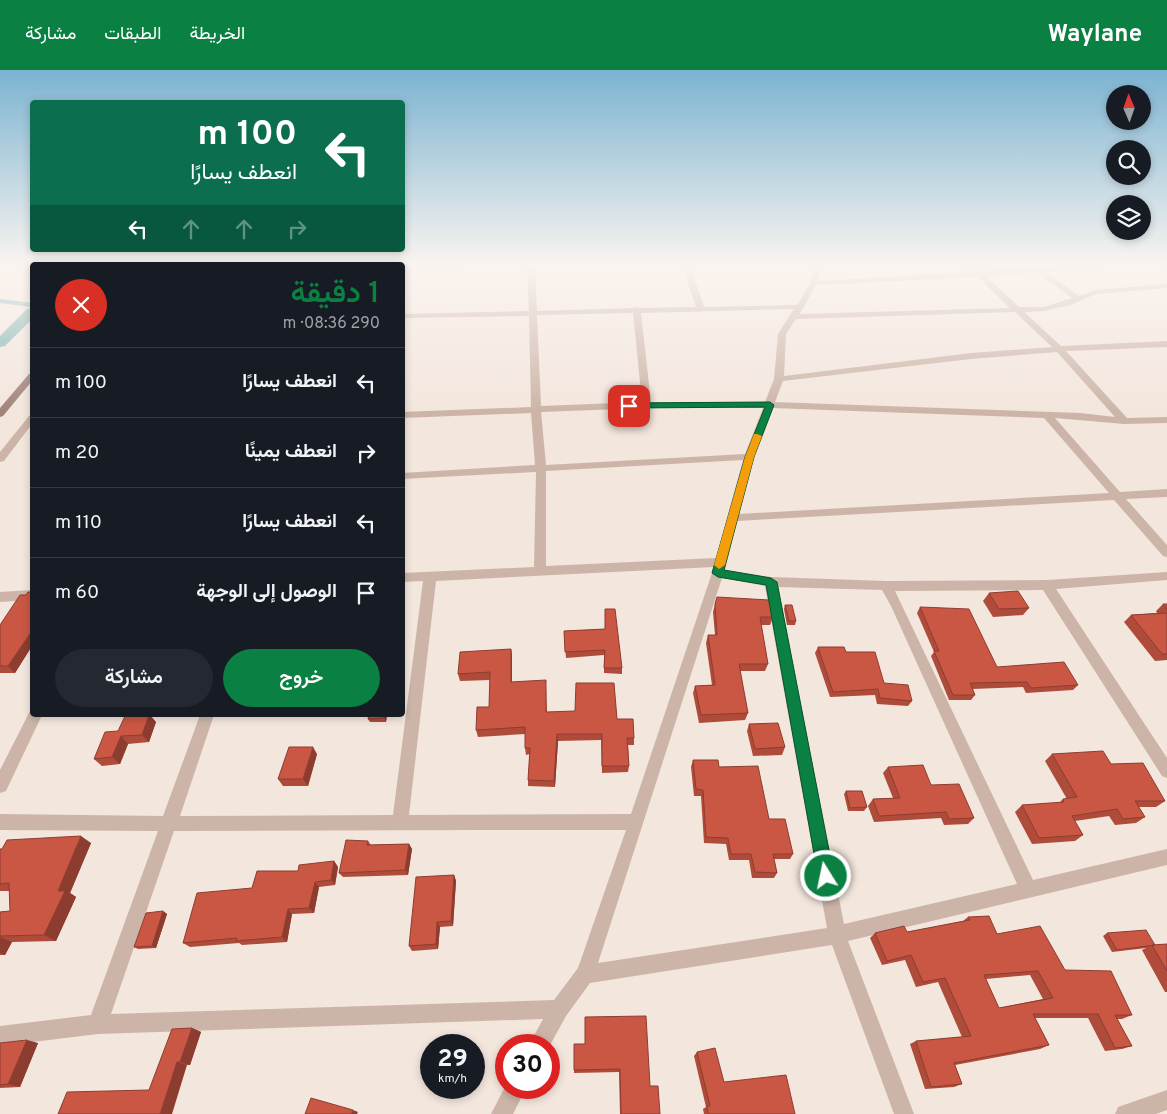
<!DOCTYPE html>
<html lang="ar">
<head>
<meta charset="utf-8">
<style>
	:root { --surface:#171b24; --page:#242831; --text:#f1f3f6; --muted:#9ea1a6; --line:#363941; --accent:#0b8043 }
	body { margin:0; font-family:Overpass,Vazirmatn,sans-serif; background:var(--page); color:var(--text); direction:rtl; height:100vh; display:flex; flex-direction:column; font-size:19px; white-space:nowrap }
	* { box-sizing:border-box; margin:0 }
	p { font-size:16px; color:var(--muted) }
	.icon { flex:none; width:28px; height:28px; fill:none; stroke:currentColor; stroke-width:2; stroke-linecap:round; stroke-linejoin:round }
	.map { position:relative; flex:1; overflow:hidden; direction:ltr }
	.drawer { position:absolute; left:30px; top:192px; width:375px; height:455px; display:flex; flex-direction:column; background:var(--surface); border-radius:5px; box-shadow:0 2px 8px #0003; direction:rtl }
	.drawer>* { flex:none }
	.guide { position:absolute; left:30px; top:30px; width:375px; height:152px; border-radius:5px; box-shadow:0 2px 8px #0003; direction:rtl; background:#0b6e4f; color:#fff; overflow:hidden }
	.needle { width:32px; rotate:358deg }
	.fabs { position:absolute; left:1106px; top:15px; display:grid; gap:10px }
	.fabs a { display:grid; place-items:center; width:45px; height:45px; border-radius:50%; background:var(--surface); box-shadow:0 2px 8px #0003; font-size:25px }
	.speed { position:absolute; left:420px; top:964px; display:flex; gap:10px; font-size:25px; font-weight:700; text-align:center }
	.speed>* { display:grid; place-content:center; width:65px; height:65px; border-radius:50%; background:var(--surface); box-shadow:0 2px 8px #0003; line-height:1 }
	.speed small { font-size:12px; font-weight:400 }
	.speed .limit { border:8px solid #d22; background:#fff; color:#111 }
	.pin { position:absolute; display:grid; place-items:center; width:42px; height:42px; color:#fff; margin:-21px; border-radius:10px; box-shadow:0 2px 8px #0006 }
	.me { position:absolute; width:55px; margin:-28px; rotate:350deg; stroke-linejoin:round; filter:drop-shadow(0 0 4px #0008) }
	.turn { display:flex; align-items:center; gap:18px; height:105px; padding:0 25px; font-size:22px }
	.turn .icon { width:65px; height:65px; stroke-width:2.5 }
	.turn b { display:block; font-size:35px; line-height:42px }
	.lanes { display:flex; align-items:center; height:48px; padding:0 25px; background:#0003; justify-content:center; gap:25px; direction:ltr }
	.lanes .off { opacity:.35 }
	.round { display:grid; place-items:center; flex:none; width:52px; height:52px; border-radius:26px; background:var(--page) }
	.head { display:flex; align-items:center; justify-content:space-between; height:85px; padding:0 25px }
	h1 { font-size:30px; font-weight:600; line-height:38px; color:var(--accent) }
	.button { display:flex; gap:10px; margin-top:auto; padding:10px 25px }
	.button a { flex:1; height:58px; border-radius:30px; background:var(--accent); color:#fff; font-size:20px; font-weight:600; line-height:58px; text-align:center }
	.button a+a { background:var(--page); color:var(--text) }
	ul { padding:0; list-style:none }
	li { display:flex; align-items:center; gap:15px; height:70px; padding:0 25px; border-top:1px solid var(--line) }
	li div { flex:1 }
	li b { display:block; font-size:19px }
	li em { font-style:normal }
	header { display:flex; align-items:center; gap:30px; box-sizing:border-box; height:70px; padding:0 25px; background:var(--accent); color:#fff }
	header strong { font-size:24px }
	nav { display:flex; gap:28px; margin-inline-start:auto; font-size:18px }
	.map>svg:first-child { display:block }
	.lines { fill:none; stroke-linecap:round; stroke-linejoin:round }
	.stream { stroke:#7bb1ae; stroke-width:4 }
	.canal { fill:#7bb1ae; fill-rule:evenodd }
	.street { fill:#ccb5a8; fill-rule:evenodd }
	.secondary { fill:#a08379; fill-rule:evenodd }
	.wall { fill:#ae4b3a; fill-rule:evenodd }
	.shaded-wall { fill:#8d3d30 }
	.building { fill:#ca5744; stroke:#8d3d30; fill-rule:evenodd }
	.route { fill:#0b8043; stroke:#07532c }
	.slow { fill:#f59e0b }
</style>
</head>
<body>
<header>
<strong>Waylane</strong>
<nav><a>الخريطة</a><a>الطبقات</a><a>مشاركة</a></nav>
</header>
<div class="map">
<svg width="1167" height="1044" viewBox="0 0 1167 1044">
	<rect width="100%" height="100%" fill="#f3e6dd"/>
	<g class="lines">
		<path class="stream" d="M0 231 32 235"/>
		<path class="canal" d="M32 238V249L5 276 0 277V266L27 239Z"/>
		<path class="street" d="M402 196H463L460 198 402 199Z
			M527 196H535L537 241 633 238 637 237 640 238 696 237 682 196H690L704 237 797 235 810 213 814 196H822L818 211C914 207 1010 196 1106 196L1103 198 1046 202 1079 226 1095 220 1167 214V218L1096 224 1071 235 1044 241 1024 242 1061 276 1167 271V277L1066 281 1127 348 1167 347V353L1124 354 1055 348 1120 422 1167 419V427L1126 429 1167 475V487L1163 486 1114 430 737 451 725 500 771 507 886 511 1047 510 1167 502V510L1056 519 1167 688V708L1162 706 1043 520 895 521 1033 810 1167 779V795L848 871 914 1044H894L832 875 590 913 566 946 549 977V975H529L543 949 98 964 0 976V956L91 945 158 761 0 760V744L163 746 200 645H214L180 746 393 745 423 511 402 512V503L534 497 536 402 402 409V403L535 395 531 343 402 348V342L531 337 529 246 402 248V244L529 241ZM1038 203 1072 228 1044 237H1019L986 206ZM978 207 1010 238 800 244 816 215ZM794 239 778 264 774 309 765 332H651L641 243ZM1015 242 1052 277 971 283 784 306 786 264 796 249ZM633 243 642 332 541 336 537 245ZM1057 282 1115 347 1080 343 775 332 783 311 971 289ZM647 338H763L745 384 546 395 541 342ZM773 338 1044 348 1109 423 739 444 754 387ZM743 390 716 488 546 496V401ZM714 497 631 744 409 745 436 511ZM722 508 765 516 827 858 598 893ZM778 517 882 520 891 536 1017 814 844 854ZM478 760H626L578 898 554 930 111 944 174 761Z
			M32 345V354L4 391 0 392V382L29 346Z
			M32 520V530L0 532V522Z
			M32 640V645H42L6 721 0 723V700L30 641Z
			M506 1015V1018H526L513 1044H491Z
			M1167 1020V1040L1156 1044H1115L1118 1037Z"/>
		<path class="secondary" d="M32 303V311L3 346 0 347V338L29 304Z"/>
	</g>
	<path class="wall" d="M32 522V576L15 603H0V555L26 525Z
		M989 523 1029 538 1023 545 993 547 983 531Z
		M715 534 773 547 770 555H761L768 594 765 601H740L748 643 745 650 699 653 693 623 695 616 712 615 706 573 708 565H715L713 542Z
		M1163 534H1167V590L1155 591 1124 552 1131 545 1157 543 1156 541Z
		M785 535 796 551 795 555H787L784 539Z
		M920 537 997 597 1078 615 1073 620 1026 623 1023 617 972 619 975 625 971 630H949L931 586 934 582 917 543Z
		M605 559 622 598V604L604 603V585L566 588 564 561Z
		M818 577 846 582 884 613 912 631 908 636 877 634 875 625 830 627 815 583Z
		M511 579 512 586V612L546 617 547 642 617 649 634 668V675H628L629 696 628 702 602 703 601 670 558 671 555 717 528 716V710L530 684 526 685 525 678V664L478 667 476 660 489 637 490 610 460 611 458 604Z
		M369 645H387L386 652H370L368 649Z
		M156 652 149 672 128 674 120 694 102 696 94 689 118 661Z
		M749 654 785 677 782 685 753 686 747 661Z
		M317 684 308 716H283L278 709Z
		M1052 684 1111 694 1165 731 1156 737H1139L1145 747 1136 753 1115 755 1109 746 1075 751 1083 765 1075 771 1032 774 1015 742 1022 735 1059 733 1063 729H1067L1045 691Z
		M693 690 719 697 769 749 793 784 790 789H774L777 803 774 808H752L749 790H729L726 774 704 773 701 726H694L691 697Z
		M888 697 931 715 974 748 968 754 944 755 941 748 874 752 868 736 873 729 893 728 883 703Z
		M846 721 867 737 864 741H848L844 724Z
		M368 771 371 775 409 774 412 779 408 805 343 807 339 803Z
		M91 773 70 823 76 827 56 871 12 872 5 885H0V842L10 841 9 821H0V779Z
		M334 791 338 797 335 815 319 817 314 843 292 844 287 872 242 875 239 873 190 877 183 873 252 818 298 801Z
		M454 805 456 811 453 856 440 857 438 879 412 881 409 876Z
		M163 841 167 844 156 878 138 879 134 877Z
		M968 847 997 864 1065 900 1132 945 1122 949H1117L1132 976 1122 979 1105 981 1088 948H1035L1049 975 1040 979 955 995 962 1014 954 1017 925 1019 910 974 916 971 962 967 938 912 916 917 905 890 882 895 870 868 875 863 907 862 963 851ZM1030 905 1043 929 999 938 986 909Z
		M1107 863 1155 875 1167 874V922H1165L1142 880 1146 878 1112 882 1103 866Z
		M192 958 201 962 190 995H187L149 1020Z
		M0 973H38L20 1017 0 1018Z
		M574 974H585L650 1016 660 1044H620L619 1002 574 1003Z
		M697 982 724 1012 795 1044H704L703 1039 706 1037 694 986Z"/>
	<path class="shaded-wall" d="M32 561V576L15 603 8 596Z
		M511 579 512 586V619L511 612Z
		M149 645H150L156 652 149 672 142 665Z
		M385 645H387L386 652 384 648Z
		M557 664 558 671 555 717 554 711Z
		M121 666 128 674 120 694 112 687Z
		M313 677 317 684 308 716 303 709Z
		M81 766 91 773 70 823 76 827 56 871 44 865 58 821Z
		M409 774 412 779 408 805 405 800Z
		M334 791 338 797 335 815 331 810Z
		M454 805 456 811 453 856 451 851Z
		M315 812 319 817 314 843 309 838Z
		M288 839 292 844 287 872 282 867Z
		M163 841 167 844 156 878 152 876Z
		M437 852 440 857 438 879 436 874Z
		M0 867 12 872 5 885 0 883Z
		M192 958 201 962 190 995 180 992Z
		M27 970 38 973 20 1017 8 1014Z
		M177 992 187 995 172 1044H160Z
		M353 1040 358 1042 357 1044H351Z"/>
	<path class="building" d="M1018 521 1029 538 999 539 989 523Z
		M28 522H32V561L8 596H0V555L20 525H26Z
		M717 527 769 530 773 547H760L768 594H739L748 643 701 645 695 616 715 615 708 565H717L715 534Z
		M1163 534H1167V540Z
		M785 535H792L796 551H789Z
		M920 537 969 539 997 597 1064 592 1078 615 1031 618 1027 612 970 613 975 625H953L934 581H939Z
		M605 539H615L622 598H604L605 580 565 582 564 561 605 559Z
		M1167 543V584H1162L1131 545Z
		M818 577H844L846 582H875L884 613 908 615 912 631 880 628 878 619 833 622Z
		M511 579V612L546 610V642L575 641 576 613H614L617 649H633L634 668H627L629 696H602V664H557L554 711 528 710 530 678H525V657L476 660 477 637H489L490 602 458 604 460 582Z
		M138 645H149L142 665 121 666 112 687 94 689 105 662 118 661 125 646Z
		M369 645H385L384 648 368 649Z
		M778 653 785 677 755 679 749 654Z
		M289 677H313L303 709H278Z
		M1103 681 1111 694 1143 693 1165 731H1135L1145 747 1123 749 1117 739 1072 746 1083 765 1039 768 1022 735 1064 732 1063 729 1077 727 1052 684Z
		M693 690H718L719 697 758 696 769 749H785L793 784H773L777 803 755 802 751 784H731L728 768 706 767 703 720 696 719Z
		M923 695 931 715 959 714 974 748 949 749 946 742 879 746 873 729 900 728 888 697Z
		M846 721H862L867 737 850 738Z
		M81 766 58 821H65L44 865 0 866V842L10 841 9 813 0 814V779H2L7 770Z
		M346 770 368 771 367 775 409 774 405 800 339 803Z
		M334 791 331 810 315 812 309 838 288 839 282 867 236 871 237 868 183 873 197 823 252 818 257 801H298L299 795Z
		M454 805 451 851 437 852 436 874 409 876 416 807Z
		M163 841 152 876 134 877 146 843Z
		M989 846 997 864 1040 856 1065 900 1111 901 1132 945H1115L1132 976 1115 978 1098 944H1033L1049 975 954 993 962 1014 931 1017 916 971 971 966 945 908 923 912 911 885 887 891 875 863 904 856 907 862 970 850 968 847ZM1038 901 1053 928 999 938 984 905Z
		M1146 860 1155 875 1117 880 1107 863Z
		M1167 874V901L1152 875Z
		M646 946 650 1016H658L660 1044H621L620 999 574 1000V974H585V947Z
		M192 958 180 992H177L160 1044H58L67 1022 149 1020 172 959Z
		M27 970 8 1014 0 1015V973Z
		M715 978 724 1012 786 1005 795 1044H708L707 1036H710L697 982Z
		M311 1028 353 1040 351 1044H305Z"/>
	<linearGradient id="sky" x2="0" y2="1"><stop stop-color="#7cb3d1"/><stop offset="0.57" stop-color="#faf4f0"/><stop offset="1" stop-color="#faf4f0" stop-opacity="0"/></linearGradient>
	<rect width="1167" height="342" fill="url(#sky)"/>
	<path class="route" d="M770 332 774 335 754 387 724 500 771 508 777 512 834 806 832 812 826 814 820 812 818 806 766 515 718 507 712 503 745 387 765 337 629 338 624 336 629 333Z"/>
	<path class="slow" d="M754 364H757L762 366 754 387 725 495 719 499 714 495 745 387Z"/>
</svg>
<div class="fabs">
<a><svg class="needle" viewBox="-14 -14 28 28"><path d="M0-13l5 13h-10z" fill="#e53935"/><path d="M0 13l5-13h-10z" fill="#9ea1a6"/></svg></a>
<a><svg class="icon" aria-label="search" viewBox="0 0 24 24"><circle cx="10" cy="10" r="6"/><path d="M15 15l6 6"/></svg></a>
<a><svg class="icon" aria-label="layers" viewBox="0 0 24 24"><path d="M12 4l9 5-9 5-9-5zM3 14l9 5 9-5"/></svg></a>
</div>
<div class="speed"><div>29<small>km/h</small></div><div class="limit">30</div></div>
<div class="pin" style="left:629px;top:336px;background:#d93025"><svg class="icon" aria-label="arrive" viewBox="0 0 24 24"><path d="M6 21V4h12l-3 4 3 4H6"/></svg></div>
<svg class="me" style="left:826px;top:806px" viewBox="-20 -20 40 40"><circle r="17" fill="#0b8043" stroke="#fff" stroke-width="3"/><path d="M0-11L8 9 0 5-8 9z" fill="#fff"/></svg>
<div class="guide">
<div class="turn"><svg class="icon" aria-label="left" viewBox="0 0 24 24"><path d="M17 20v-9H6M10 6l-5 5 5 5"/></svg><div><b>100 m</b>انعطف يسارًا</div></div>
<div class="lanes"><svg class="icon" aria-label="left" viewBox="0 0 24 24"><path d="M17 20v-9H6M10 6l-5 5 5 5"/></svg><svg class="icon off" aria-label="ahead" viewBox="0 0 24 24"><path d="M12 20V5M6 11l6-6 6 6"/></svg><svg class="icon off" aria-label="ahead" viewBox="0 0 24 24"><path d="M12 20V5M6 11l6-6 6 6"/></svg><svg class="icon off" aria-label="right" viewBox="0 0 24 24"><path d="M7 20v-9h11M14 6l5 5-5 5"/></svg></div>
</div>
<section class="drawer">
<div class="head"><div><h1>1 دقيقة</h1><p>290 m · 08:36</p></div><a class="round" style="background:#d93025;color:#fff"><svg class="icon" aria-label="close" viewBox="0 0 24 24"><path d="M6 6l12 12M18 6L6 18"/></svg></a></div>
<ul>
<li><svg class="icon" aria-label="left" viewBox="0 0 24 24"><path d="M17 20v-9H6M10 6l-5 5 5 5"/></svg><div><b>انعطف يسارًا</b></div><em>100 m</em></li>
<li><svg class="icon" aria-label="right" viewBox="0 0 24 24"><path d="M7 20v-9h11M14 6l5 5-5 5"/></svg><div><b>انعطف يمينًا</b></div><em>20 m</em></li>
<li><svg class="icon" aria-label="left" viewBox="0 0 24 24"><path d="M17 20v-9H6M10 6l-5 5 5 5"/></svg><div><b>انعطف يسارًا</b></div><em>110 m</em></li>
<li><svg class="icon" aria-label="arrive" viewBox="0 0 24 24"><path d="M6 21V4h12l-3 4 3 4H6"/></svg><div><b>الوصول إلى الوجهة</b></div><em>60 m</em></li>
</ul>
<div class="button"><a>خروج</a><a>مشاركة</a></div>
</section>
</div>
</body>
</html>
